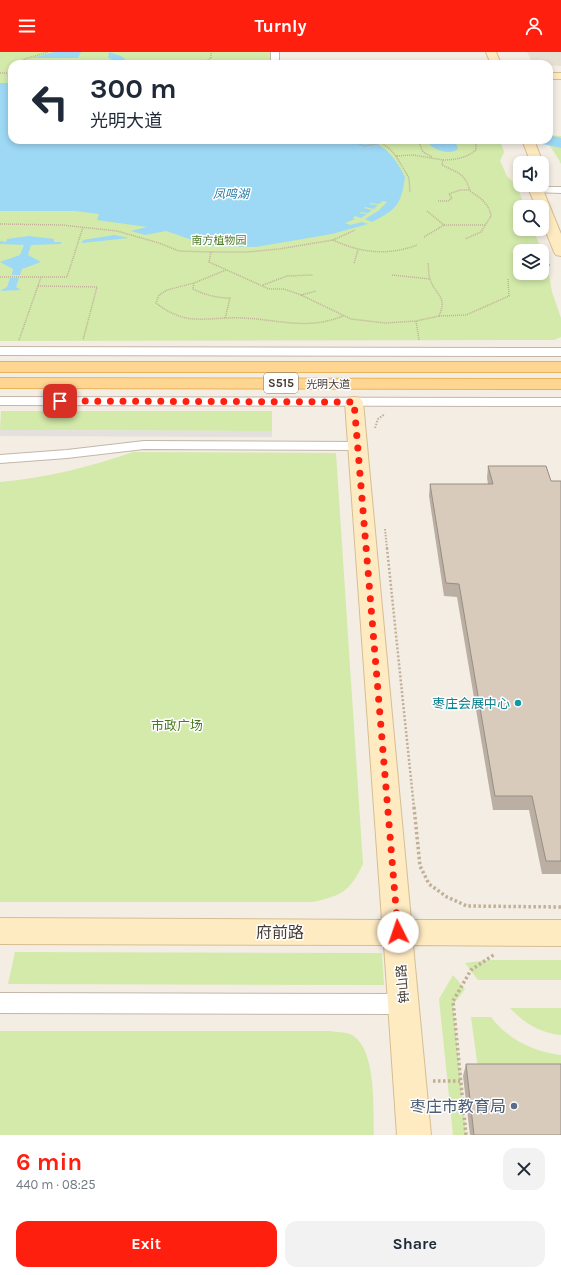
<!DOCTYPE html>
<html lang="en">
<head>
<meta charset="utf-8">
<style>
	:root { --surface:#fff; --page:#f2f2f3; --text:#1f2937; --muted:#747a83; --accent:#ff1f0f }
	body { margin:0; font-family:Karla,"Noto Sans SC",sans-serif; background:var(--page); color:var(--text); height:100vh; display:flex; flex-direction:column; font-size:15px; white-space:nowrap }
	* { box-sizing:border-box; margin:0 }
	p { font-size:13px; color:var(--muted) }
	.icon { flex:none; width:22px; height:22px; fill:none; stroke:currentColor; stroke-width:2; stroke-linecap:round; stroke-linejoin:round }
	.map { position:relative; height:1083px; overflow:hidden }
	.details { display:flex; flex-direction:column; background:var(--surface); flex:1 }
	.details>* { flex:none }
	.hud { position:absolute; left:8px; top:8px; width:545px; height:84px; border-radius:12px; box-shadow:0 2px 6px #0003; background:#fff; color:var(--text); overflow:hidden }
	.controls { position:absolute; left:513px; top:104px; display:grid; gap:8px }
	.controls a { display:grid; place-items:center; width:36px; height:36px; border-radius:8px; background:var(--surface); box-shadow:0 2px 6px #0003; font-size:20px }
	.pin { position:absolute; display:grid; place-items:center; width:34px; height:34px; color:#fff; margin:-17px; border-radius:8px; box-shadow:0 2px 6px #0006 }
	.me { position:absolute; width:44px; margin:-22px; rotate:356deg; stroke-linejoin:round; filter:drop-shadow(0 0 3px #0008) }
	.turn { display:flex; align-items:center; gap:14px; height:84px; padding:0 16px; font-size:18px }
	.turn .icon { width:52px; height:52px; stroke-width:2.5 }
	.turn b { display:block; font-size:28px; line-height:34px }
	.round { display:grid; place-items:center; flex:none; width:42px; height:42px; border-radius:12px; background:var(--page) }
	.summary { display:flex; align-items:center; justify-content:space-between; height:68px; padding:0 16px }
	h1 { font-size:24px; font-weight:700; line-height:30px; color:var(--accent) }
	.button { display:flex; gap:8px; margin-top:auto; padding:8px 16px }
	.button a { flex:1; height:46px; border-radius:12px; background:var(--accent); color:#fff; font-size:16px; font-weight:700; line-height:46px; text-align:center }
	.button a+a { background:var(--page); color:var(--text) }
	header { display:flex; justify-content:space-between; align-items:center; height:52px; padding:0 16px; background:var(--accent); color:#fff; font-size:18px; font-weight:700 }
	.map>svg:first-child { display:block }
	.residential { fill:#e7dfd2 }
	.green { fill:#d3eaaa }
	.parking { fill:#e3e0dd }
	.water { fill:#9dd8f4 }
	.lines { fill:none; stroke-linecap:round; stroke-linejoin:round }
	.river { fill:#9dd8f4; fill-rule:evenodd }
	.street-casing { stroke:#c2b7a9; stroke-width:2 }
	.secondary-casing { stroke:#d6be91; stroke-width:2 }
	.primary-casing { stroke:#e9b35c; stroke-width:2 }
	.path-far3 { stroke:#c1af97; stroke-width:1.5; stroke-dasharray:1 1; stroke-linecap:butt }
	.path-far2 { stroke:#c1af97; stroke-width:2; stroke-dasharray:1.5 1.5; stroke-linecap:butt }
	.path-far1 { stroke:#c1af97; stroke-width:2.5; stroke-dasharray:2 2; stroke-linecap:butt }
	.path { stroke:#c1af97; stroke-width:3.5; stroke-dasharray:2.5 2.5; stroke-linecap:butt }
	.street { fill:#fff; fill-rule:evenodd }
	.secondary { fill:#ffebc2; fill-rule:evenodd }
	.primary { fill:#ffd691; fill-rule:evenodd }
	.wall { fill:#baafa2 }
	.building { fill:#d8cbbc; stroke:#978e84 }
	.route { stroke:#ff1f0f; stroke-width:7; stroke-dasharray:0 12.6 }
	.culture-dot { fill:#0f9aa8; stroke:#fff; stroke-width:1.5 }
	.service-dot { fill:#5c6f8a; stroke:#fff; stroke-width:1.5 }
	.labels { text-anchor:middle; stroke-width:3; stroke-linejoin:round; paint-order:stroke }
	.far-park-label { font-size:11px; fill:#4c7a24; stroke:#fff }
	.far-street-label { font-size:11px; fill:#463d34; stroke:#fff }
	.far-water-label { font-size:12px; font-style:italic; fill:#267ba6; stroke:#fff }
	.shield { fill:#fff; stroke:#7e7771; stroke-width:1 }
	.shield-label { font-size:12px; font-weight:bold; fill:#463d34 }
	.culture-label { font-size:13px; fill:#0d838f; stroke:#fff; text-anchor:end }
	.park-label { font-size:13px; fill:#4c7a24; stroke:#fff }
	.street-label { font-size:13px; fill:#463d34; stroke:#fff }
	.near-street-label { font-size:16px; fill:#463d34; stroke:#fff }
	.near-service-label { font-size:16px; fill:#4e5e75; stroke:#fff; text-anchor:end }
</style>
</head>
<body>
<header><svg class="icon" aria-label="menu" viewBox="0 0 24 24"><path d="M4 6h16M4 12h16M4 18h16"/></svg>Turnly<svg class="icon" aria-label="person" viewBox="0 0 24 24"><circle cx="12" cy="8" r="4"/><path d="M4 21q1-7 8-7t8 7"/></svg></header>
<div class="map">
<svg width="561" height="1083" viewBox="0 0 561 1083">
	<rect width="100%" height="100%" fill="#f3ede4"/>
	<path class="residential" d="M527 0H561V14L533 12Z"/>
	<path class="green" d="M0 0H270V12H12V88H500L504 100 500 109 507 124 517 134 525 155H520V177H533L542 199H520V221H542V200L548 217 552 240 561 266V285L554 288 0 289Z
		M549 83 561 84V112C557 103 551 97 547 88H549Z
		M1 359H272V379L0 378Z
		M133 400 336 401 363 812C350 839 342 844 312 850H0V430C45 426 90 415 133 400Z
		M15 900 382 901 384 933 8 932Z
		M489 908H561V928H478L465 911Z
		M453 923 465 937 453 953 466 1083H453L439 947Z
		M510 956H561V983C540 981 524 971 510 956Z
		M471 965H491C507 987 535 1000 561 1003V1024H479Z
		M0 979H330C336 980 346 980 352 983 377 998 373 1057 374 1083H0Z"/>
	<path class="parking" d="M0 378 272 379V385L0 384Z"/>
	<path class="water" d="M54 0H81L78 6H32Z
		M109 0 121 4 131 12H108V8L113 7 108 6Z
		M28 8H78L76 12H21Z
		M0 31H12V88H371C388 96 397 109 405 125 401 153 397 157 372 170L365 167 378 159 387 150 383 149 379 152 370 151 369 152 378 153 374 157 365 155 364 156 372 158 368 161 361 160 359 161 367 162 361 166 355 164 353 166 355 167 345 171 350 173 362 170 368 172 332 182 256 195 210 194 166 179 145 183 131 179 147 175 97 168 99 162 75 159H0Z
		M433 88C442 88 456 84 458 97 451 103 437 99 430 93Z
		M114 183 129 186 82 191 83 188Z
		M29 184 54 187V190H62L60 192 31 193 28 203 41 210 22 217 20 223H12L13 217 0 210 20 203 24 193 0 192V189L6 190 7 187Z
		M10 226H19L16 235 21 238 0 239 7 235Z"/>
	<g class="lines">
		<path class="river" d="M549 83 561 86V96L542 92 540 88H549Z"/>
		<defs>
			<path id="street" d="M271 0H279V12H271Z
				M536 135H561V141L533 140 531 138 533 136Z
				M0 295 561 296V304L0 303Z
				M0 345 561 346V354L0 353Z
				M144 389 358 390 363 391 365 394 363 397 358 398 144 397 67 406 0 411V403L67 398Z
				M0 941 404 942 412 945 415 952 412 959 404 962 0 961Z"/>
			<path id="secondary" d="M486 0H496L501 12H491Z
				M549 21H561V27H549Z
				M522 88H534L543 111 542 113V111H531Z
				M527 133H541L561 182V204L556 203 554 200 542 170V155H536Z
				M354 345 360 346 363 350 411 868H561V894L413 893 431 1083H397L384 893 0 892V866L382 868 345 350 348 346Z"/>
			<path id="primary" d="M0 310H561V320H0Z
				M0 326 561 327V337L0 336Z"/>
		</defs>
		<use href="#street" class="street-casing"/>
		<use href="#secondary" class="secondary-casing"/>
		<use href="#primary" class="primary-casing"/>
		<path class="path-far3" d="M17 12 25 7 48 0
			M203 12 211 6V0
			M0 21H12
			M11 29 8 24 12 17
			M352 88 364 94 383 91
			M377 88 390 97 396 104 413 103 443 108 442 113C458 121 465 121 470 139 480 146 489 151 491 164L481 180 465 187
			M418 88 423 100 432 105
			M396 104 409 126 410 140
			M443 108C455 108 466 106 476 98V93L471 88
			M438 149H448L452 146 449 142 460 138H469
			M427 159 444 173H485
			M0 172 62 173 117 179 159 191 179 199 211 200H247L279 197 333 188 355 178
			M424 185 444 173
			M333 188C361 201 388 204 417 193
			M211 200 209 210 269 237H284L301 243 351 267 385 271 416 269
			M354 211 358 198
			M547 213H551
			M226 218 194 231 167 238 159 243 156 251C165 258 174 263 186 266 204 269 223 265 241 266 278 267 306 279 343 264
			M392 223 430 227
			M0 225H67L83 175
			M194 231 193 237C205 243 217 246 230 246L225 267
			M263 233 287 224 313 223
			M38 234 97 235 83 288
			M301 243 316 239
			M439 264 466 263 509 244 508 227
			M19 288 41 225
			M419 288 416 269 439 264C448 244 435 243 430 227 428 222 429 216 428 211"/>
		<path class="path-far2" d="M375 376 378 367 385 362
			M385 477 387 497"/>
		<path class="path-far1" d="M387 496 414 756"/>
		<path class="path" d="M414 755 420 814 429 832 447 845 467 854 561 855
			M433 1029H460
			M466 1083 453 949 471 918 495 902"/>
		<use href="#street" class="street"/>
		<use href="#secondary" class="secondary"/>
		<use href="#primary" class="primary"/>
	</g>
	<path class="wall" d="M488 414 551 429H561V822H542L529 758H493L457 545 444 544 429 444 430 432H488L487 426Z
		M466 1012 561 1083H470L463 1024Z"/>
	<path class="building" d="M488 414H546L551 429H561V809H546L532 744H495L459 532 446 531 430 432H493Z
		M466 1012H561V1083H474Z"/>
	<g class="lines">
		<path class="route" d="M60 349 354 350 398 880"/>
	</g>
	<circle class="culture-dot" cx="518" cy="651" r="4"/>
	<circle class="service-dot" cx="514" cy="1054" r="4"/>
	<g class="labels">
		<g class="far-park-label">
			<text x="219" y="192">南方植物园</text>
		</g>
		<g class="far-street-label">
			<text x="328" y="336">光明大道</text>
		</g>
		<g class="far-water-label">
			<text x="231" y="146">凤鸣湖</text>
		</g>
		<rect class="shield" x="264" y="321" width="34" height="20" rx="3"/>
		<g class="shield-label">
			<text x="281" y="335">S515</text>
		</g>
		<g class="culture-label">
			<text x="510" y="656">枣庄会展中心</text>
		</g>
		<g class="park-label">
			<text x="177" y="678">市政广场</text>
		</g>
		<g class="street-label">
			<text transform="translate(402 932) rotate(-95)" y="5">钟山路</text>
		</g>
		<g class="near-street-label">
			<text x="280" y="886">府前路</text>
		</g>
		<g class="near-service-label">
			<text x="506" y="1060">枣庄市教育局</text>
		</g>
	</g>
</svg>
<div class="controls">
<a><svg class="icon" aria-label="sound" viewBox="0 0 24 24"><path d="M4 9h4l5-4v14l-5-4H4zM17 9q2 3 0 6"/></svg></a>
<a><svg class="icon" aria-label="search" viewBox="0 0 24 24"><circle cx="10" cy="10" r="6"/><path d="M15 15l6 6"/></svg></a>
<a><svg class="icon" aria-label="layers" viewBox="0 0 24 24"><path d="M12 4l9 5-9 5-9-5zM3 14l9 5 9-5"/></svg></a>
</div>
<div class="pin" style="left:60px;top:349px;background:#d93025"><svg class="icon" aria-label="arrive" viewBox="0 0 24 24"><path d="M6 21V4h12l-3 4 3 4H6"/></svg></div>
<svg class="me" style="left:398px;top:880px" viewBox="-20 -20 40 40"><circle r="19" fill="#fff"/><path d="M0-13L10 11 0 6-10 11z" fill="#ff1f0f"/></svg>
<div class="hud">
<div class="turn"><svg class="icon" aria-label="left" viewBox="0 0 24 24"><path d="M17 20v-9H6M10 6l-5 5 5 5"/></svg><div><b>300 m</b>光明大道</div></div>
</div>
</div>
<section class="details">
<div class="summary"><div><h1>6 min</h1><p>440 m · 08:25</p></div><a class="round"><svg class="icon" aria-label="close" viewBox="0 0 24 24"><path d="M6 6l12 12M18 6L6 18"/></svg></a></div>
<div class="button"><a>Exit</a><a>Share</a></div>
</section>
</body>
</html>
